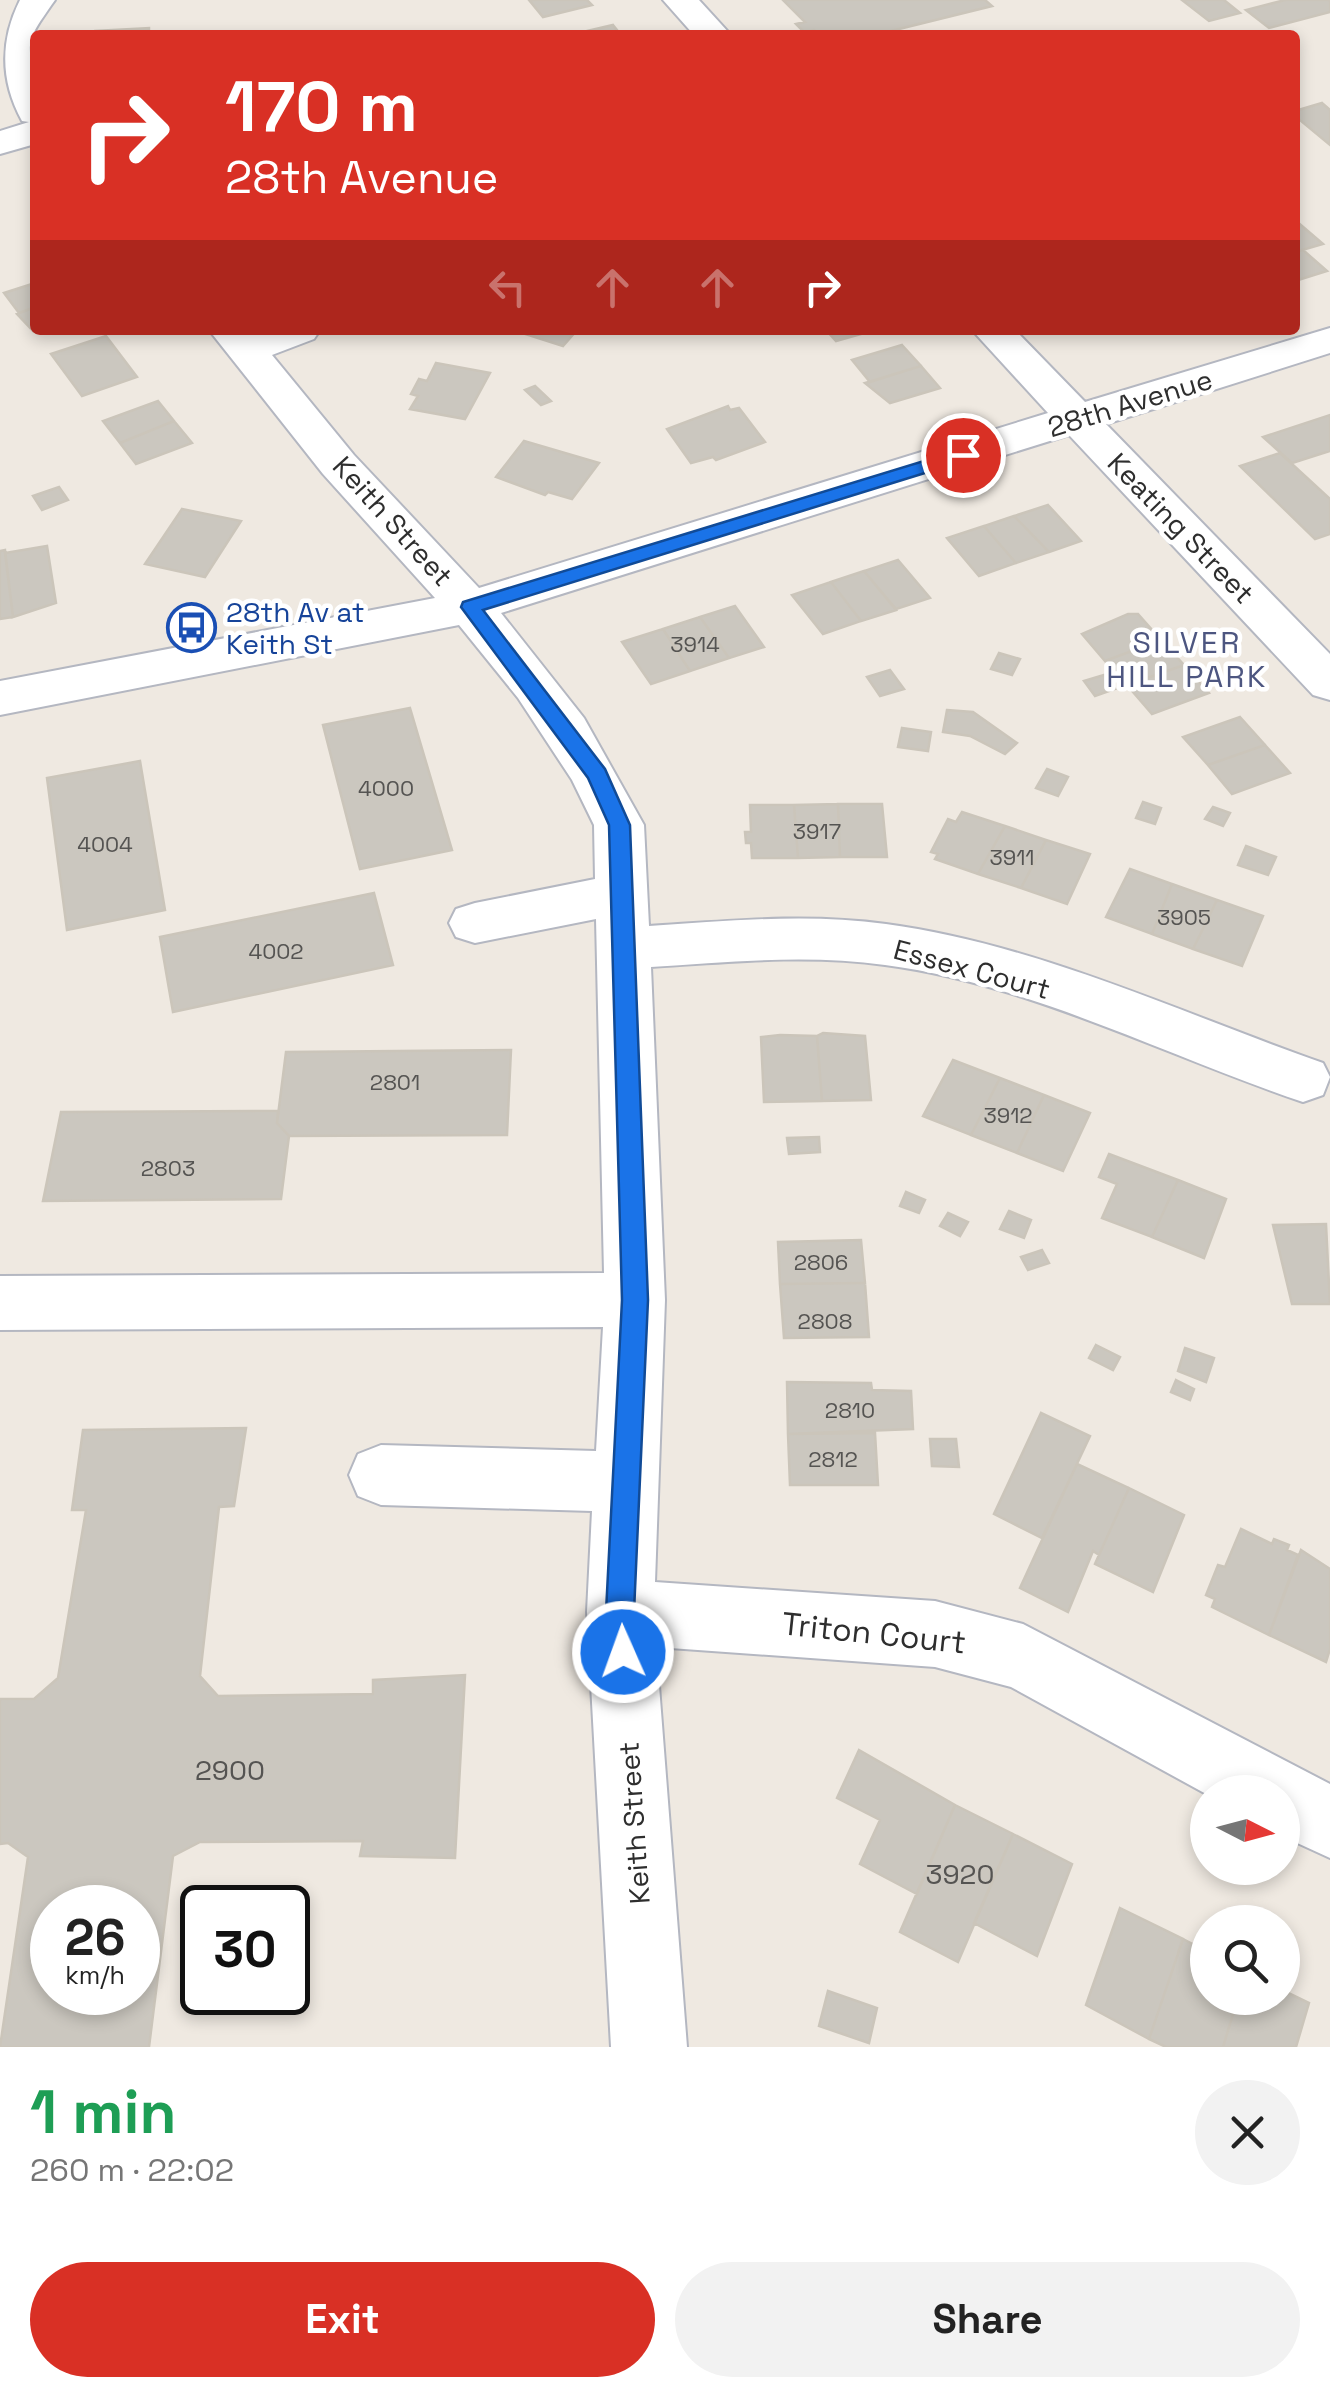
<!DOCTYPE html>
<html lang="en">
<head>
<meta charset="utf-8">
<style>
	:root { --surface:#fff; --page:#f2f2f2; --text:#222; --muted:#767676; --accent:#d93025 }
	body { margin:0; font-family:"Space Grotesk",sans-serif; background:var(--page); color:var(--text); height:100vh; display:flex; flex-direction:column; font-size:38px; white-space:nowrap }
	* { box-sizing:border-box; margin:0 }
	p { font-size:32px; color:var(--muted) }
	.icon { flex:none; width:55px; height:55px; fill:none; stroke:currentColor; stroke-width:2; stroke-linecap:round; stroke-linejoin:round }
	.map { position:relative; height:2047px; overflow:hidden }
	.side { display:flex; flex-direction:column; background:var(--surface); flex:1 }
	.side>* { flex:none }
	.guide { position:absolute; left:30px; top:30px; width:1270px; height:305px; border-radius:10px; box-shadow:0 5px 15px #0003; background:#d93025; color:#fff; overflow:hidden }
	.needle { width:65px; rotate:96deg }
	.buttons { position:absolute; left:1190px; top:1775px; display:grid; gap:20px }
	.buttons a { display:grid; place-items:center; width:110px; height:110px; border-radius:50%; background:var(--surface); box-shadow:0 5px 15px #0003; font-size:50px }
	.speed { position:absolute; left:30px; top:1885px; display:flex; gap:20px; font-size:50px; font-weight:700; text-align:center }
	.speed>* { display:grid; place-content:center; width:130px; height:130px; border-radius:50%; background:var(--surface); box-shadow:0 5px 15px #0003; line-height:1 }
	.speed small { font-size:25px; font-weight:400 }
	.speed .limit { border:5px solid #111; border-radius:15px; background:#fff; color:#111 }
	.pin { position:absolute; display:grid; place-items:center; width:85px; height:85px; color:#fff; margin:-42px; border:5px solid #fff; border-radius:50%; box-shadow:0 2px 10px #0007 }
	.me { position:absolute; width:110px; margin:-55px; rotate:358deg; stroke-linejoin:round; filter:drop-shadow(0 0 8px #0008) }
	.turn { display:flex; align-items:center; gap:35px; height:210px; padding:0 30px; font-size:45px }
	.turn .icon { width:130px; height:130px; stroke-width:2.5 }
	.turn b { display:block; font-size:70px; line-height:85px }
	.lanes { display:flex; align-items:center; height:95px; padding:0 30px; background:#0003; justify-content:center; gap:50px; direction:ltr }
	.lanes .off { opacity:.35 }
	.round { display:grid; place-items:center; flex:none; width:105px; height:105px; border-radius:52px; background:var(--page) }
	.summary { display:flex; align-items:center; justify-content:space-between; height:170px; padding:0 30px }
	h1 { font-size:60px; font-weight:700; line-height:75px; color:#1e9e55 }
	.action { display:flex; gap:20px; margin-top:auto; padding:20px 30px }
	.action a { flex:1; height:115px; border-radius:60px; background:var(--accent); color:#fff; font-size:40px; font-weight:700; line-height:115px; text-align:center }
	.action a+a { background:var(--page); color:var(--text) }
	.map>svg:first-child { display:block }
	.building { fill:#cbc7bf; stroke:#cbc5ba; stroke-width:2.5; fill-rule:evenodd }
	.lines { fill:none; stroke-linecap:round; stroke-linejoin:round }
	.minor-casing { stroke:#b4b7c1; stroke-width:4 }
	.minor { fill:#fff; fill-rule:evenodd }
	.route { fill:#1a73e8; stroke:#114b97; stroke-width:2.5 }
	.labels { text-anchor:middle; stroke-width:9; stroke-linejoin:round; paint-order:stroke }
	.number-label { font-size:22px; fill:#555452 }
	.street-label { font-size:28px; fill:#2e2e2e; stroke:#fff }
	.transit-label { font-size:28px; fill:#164399; stroke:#fff; text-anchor:start }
	.near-number-label { font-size:28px; fill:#555452 }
	.neighbourhood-label { font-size:30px; letter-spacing:2.5px; fill:#4d5680; stroke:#fff }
	.near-street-label { font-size:32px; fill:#2e2e2e; stroke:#fff }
</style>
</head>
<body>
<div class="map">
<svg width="1330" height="2047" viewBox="0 0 1330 2047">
	<rect width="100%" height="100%" fill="#efe9e1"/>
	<path class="building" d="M529 0H587L592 5 543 17Z
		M783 0H985L992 6 891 31 895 35H819L814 30 805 33 796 24 805 22Z
		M1182 0H1224L1240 13 1209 21Z
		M1285 0H1330V12L1269 28 1246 10Z
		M613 25 621 35H570Z
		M149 28V35H94L95 31Z
		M1322 103 1330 110V145L1295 116V111Z
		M1295 220 1323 244 1295 252Z
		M1303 250 1327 271 1295 281V252Z
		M35 283V307L19 313 4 293Z
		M35 307V330L33 331 17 314Z
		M513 330H577L563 346Z
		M826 330H875L836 341Z
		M106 336 137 377 82 396 51 354Z
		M902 345 921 366 870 382 852 360Z
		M436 363 490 373 465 419 410 409 418 396 411 394 419 379 427 381Z
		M921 366 940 388 890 403 865 383Z
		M535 386 551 401 541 405 525 390Z
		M158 401 174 421 120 443 103 421Z
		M728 406 730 410 739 408 765 442 716 460 713 457 691 463 667 429Z
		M1330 415V451L1292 463 1263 437Z
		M174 421 192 443 136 464 120 443Z
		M524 441 599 463 572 499 548 492 545 495 496 477Z
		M1280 453 1330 499V534L1315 539 1240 466Z
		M59 487 68 500 42 510 33 496Z
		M1048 505 1081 541 1049 552 1014 516Z
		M182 509 241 521 205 577 145 564Z
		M1014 516 1049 552 1016 563 984 526Z
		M984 526 1016 563 979 576 947 538Z
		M47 546 56 603 13 617 5 553Z
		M5 550 13 617 0 619V551Z
		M898 560 930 598 896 609 864 571Z
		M864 571 896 610 861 621 831 582Z
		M831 582 861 621 823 634 792 595Z
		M735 606 764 647 729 658 700 617Z
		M1128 614H1138L1161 640 1105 661 1082 634Z
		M700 617 729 658 690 671 663 629Z
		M663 629 690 671 651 684 622 642Z
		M1161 640 1184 665 1127 685 1105 661Z
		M999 653 1020 659 1012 675 991 669Z
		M1184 665 1209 693 1152 714 1127 685Z
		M890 670 904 689 880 696 867 677Z
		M1104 675 1115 689 1095 696 1084 681Z
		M410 708 452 850 360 869 323 725Z
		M947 710 973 712 1017 743 1005 754 970 736 943 732Z
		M1240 717 1265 745 1208 765 1183 737Z
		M902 728 931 732 928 751 898 747Z
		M1265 745 1290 773 1232 794 1208 765Z
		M140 761 165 910 67 930 47 778Z
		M1047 769 1068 777 1058 796 1036 788Z
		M1143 802 1161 808 1155 824 1136 818Z
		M838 804H882L887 857H840Z
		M838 804 840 857 798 858 794 805Z
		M750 805H794L798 858H752L751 843H746L745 832H751Z
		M1213 807 1230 813 1223 826 1205 819Z
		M962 812 1005 826 978 874 935 859 938 854 931 852 948 819 956 822Z
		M1005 826 1046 840 1021 888 978 874Z
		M1046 840 1090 854 1067 904 1021 888Z
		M1246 846 1276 857 1268 875 1238 865Z
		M1130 869 1172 884 1152 934 1106 917Z
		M1172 884 1217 900 1193 949 1152 934Z
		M374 893 393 965 173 1012 160 937Z
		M1217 900 1263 916 1242 966 1193 949Z
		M823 1033 865 1036 871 1100 822 1101 817 1036Z
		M780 1035 817 1036 822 1101 764 1102 761 1037Z
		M511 1050 507 1135 289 1136 277 1123 286 1052Z
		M953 1060 1000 1078 971 1135 923 1116Z
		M1000 1078 1044 1095 1017 1153 971 1135Z
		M1044 1095 1090 1113 1063 1171 1017 1153Z
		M278 1111 277 1123 289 1136 281 1199 43 1201 61 1112Z
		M819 1137 820 1152 789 1154 787 1138Z
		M1109 1154 1178 1180 1152 1237 1102 1218 1117 1184 1099 1177Z
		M1178 1180 1226 1199 1204 1258 1152 1237Z
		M906 1192 925 1200 919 1213 900 1206Z
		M1009 1211 1031 1220 1024 1238 1000 1229Z
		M948 1213 968 1222 960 1236 940 1226Z
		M1326 1224 1330 1304H1292L1273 1225Z
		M861 1240 865 1283 780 1284 778 1242Z
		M1042 1250 1049 1263 1028 1270 1021 1257Z
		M865 1283 869 1337 784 1338 780 1284Z
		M1096 1345 1120 1357 1113 1370 1089 1358Z
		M1185 1348 1214 1358 1206 1382 1178 1371Z
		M1176 1380 1194 1389 1190 1400 1171 1392Z
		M787 1382 871 1383 872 1390 911 1391 913 1429 788 1434Z
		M1041 1413 1090 1436 1042 1538 994 1514Z
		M246 1428 234 1506 219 1507 200 1676 218 1696 373 1694V1680L465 1675 455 1858 360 1856 363 1841 200 1842 173 1856 149 2047H0L28 1857 8 1843 0 1844V1699H34L58 1678 86 1510H72L83 1430ZM52 1908H138V1992H52Z
		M875 1433 878 1485H790L788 1434Z
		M930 1439H956L959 1467 932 1466Z
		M1077 1464 1129 1488 1099 1555 1093 1551 1068 1612 1020 1588Z
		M1129 1488 1184 1515 1153 1592 1095 1564Z
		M1241 1529 1272 1544 1274 1539 1289 1545 1287 1550 1298 1555 1269 1635 1212 1607 1215 1599 1206 1595 1218 1565 1225 1567Z
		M1301 1550 1330 1569V1649L1326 1662 1269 1635Z
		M859 1750 955 1805 917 1894 860 1864 880 1820 837 1798Z
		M955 1805 1013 1834 958 1962 900 1932Z
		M1013 1834 1072 1864 1037 1956 974 1923Z
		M1120 1908 1183 1939 1149 2039 1086 2005Z
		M1183 1939 1208 1952V1998H1238L1223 2047H1166L1149 2039Z
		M1282 1990 1309 2003 1296 2047H1223L1238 1998H1282Z
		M828 1991 877 2008 869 2043 819 2026Z"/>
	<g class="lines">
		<defs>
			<path id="minor" d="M20 0H55C25 43 27 38 35 88 38 105 35 126 35 144L0 154V131L29 122 22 121C0 81 0 40 20 0Z
				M663 0H699L731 35H694Z
				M1330 328V353L1106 424 1330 654V700L1313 695 1069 435 501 613 584 718 644 825 649 926C728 921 807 913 886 924 1036 944 1181 1013 1323 1063L1330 1077 1323 1095 1303 1102C1166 1056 1030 984 885 965 807 954 729 962 651 967L665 1300 655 1582 935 1601 1023 1624 1330 1784V1858L1282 1836V1792L1208 1795 1011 1687 935 1667 656 1647 687 2047H611L587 1612 592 1511 381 1505 358 1496 349 1475 358 1454 381 1445 596 1451 603 1327 0 1330V1276L604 1273 596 919 475 943 456 937 449 923 456 909 475 903 595 879 594 825 572 780 518 698 459 625 0 715V681L435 598 323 474 209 330H320L314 339 272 355 354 455 479 588 1048 413 972 330H1015L1085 402Z"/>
		</defs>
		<use href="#minor" class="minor-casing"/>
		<use href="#minor" class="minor"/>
	</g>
	<path class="route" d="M963 449 970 451V459L483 610 605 769 630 825 648 1300 634 1612 637 1652 633 1661 623 1665 613 1661 606 1612 622 1300 609 825 588 778 461 607 463 602Z"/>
	<defs>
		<symbol id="bus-ring" viewBox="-11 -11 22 22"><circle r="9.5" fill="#fff" stroke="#1a4fb4" stroke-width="1.5"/><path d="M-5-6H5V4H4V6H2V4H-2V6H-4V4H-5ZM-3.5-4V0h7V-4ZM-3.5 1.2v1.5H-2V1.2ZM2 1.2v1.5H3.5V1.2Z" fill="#1a4fb4"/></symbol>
	</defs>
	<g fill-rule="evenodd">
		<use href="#bus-ring" x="164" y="600" width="55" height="55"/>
	</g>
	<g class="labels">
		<g class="number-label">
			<text x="695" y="652">3914</text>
			<text x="386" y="796">4000</text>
			<text x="817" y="839">3917</text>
			<text x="105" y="852">4004</text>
			<text x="1012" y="865">3911</text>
			<text x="1184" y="925">3905</text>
			<text x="276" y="959">4002</text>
			<text x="395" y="1090">2801</text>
			<text x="1008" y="1123">3912</text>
			<text x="168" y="1176">2803</text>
			<text x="821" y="1270">2806</text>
			<text x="825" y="1329">2808</text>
			<text x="850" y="1418">2810</text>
			<text x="833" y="1467">2812</text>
		</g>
		<g class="street-label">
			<text transform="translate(1130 403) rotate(-17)" y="10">28th Avenue</text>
			<text transform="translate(393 521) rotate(48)" y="10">Keith Street</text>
			<text transform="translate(1181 528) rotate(46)" y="10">Keating Street</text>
			<text transform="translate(972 969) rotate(15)" y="10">Essex Court</text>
			<text transform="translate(634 1823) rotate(-94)" y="10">Keith Street</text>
		</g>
		<g class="transit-label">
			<text x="226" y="622">28th Av at<tspan x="226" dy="32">Keith St</tspan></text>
		</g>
		<g class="near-number-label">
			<text x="230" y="1780">2900</text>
			<text x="960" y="1884">3920</text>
		</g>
		<g class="neighbourhood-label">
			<text x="1187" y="653">SILVER<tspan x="1187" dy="34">HILL PARK</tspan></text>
		</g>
		<g class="near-street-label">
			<text transform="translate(874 1633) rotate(6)" y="11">Triton Court</text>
		</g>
	</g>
</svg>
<div class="buttons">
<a><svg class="needle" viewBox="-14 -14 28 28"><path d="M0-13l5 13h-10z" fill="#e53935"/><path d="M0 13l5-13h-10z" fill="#767676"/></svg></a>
<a><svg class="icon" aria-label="search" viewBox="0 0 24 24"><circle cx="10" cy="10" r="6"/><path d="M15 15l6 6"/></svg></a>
</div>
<div class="speed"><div>26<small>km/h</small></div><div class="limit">30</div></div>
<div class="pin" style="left:963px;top:455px;background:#d93025"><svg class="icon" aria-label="arrive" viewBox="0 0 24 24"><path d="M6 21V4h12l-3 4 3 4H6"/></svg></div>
<svg class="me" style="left:623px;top:1652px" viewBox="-20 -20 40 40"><circle r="17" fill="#1a73e8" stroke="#fff" stroke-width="3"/><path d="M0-11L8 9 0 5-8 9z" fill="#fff"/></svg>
<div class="guide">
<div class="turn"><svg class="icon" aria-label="right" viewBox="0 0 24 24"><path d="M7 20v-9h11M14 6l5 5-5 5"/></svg><div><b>170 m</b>28th Avenue</div></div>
<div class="lanes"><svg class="icon off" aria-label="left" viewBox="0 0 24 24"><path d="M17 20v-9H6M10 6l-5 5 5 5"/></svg><svg class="icon off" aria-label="ahead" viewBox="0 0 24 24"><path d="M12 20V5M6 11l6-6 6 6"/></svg><svg class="icon off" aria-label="ahead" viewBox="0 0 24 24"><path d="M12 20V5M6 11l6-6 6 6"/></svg><svg class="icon" aria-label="right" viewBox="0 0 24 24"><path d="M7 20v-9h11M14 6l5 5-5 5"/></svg></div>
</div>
</div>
<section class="side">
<div class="summary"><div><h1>1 min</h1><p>260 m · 22:02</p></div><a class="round"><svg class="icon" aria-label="close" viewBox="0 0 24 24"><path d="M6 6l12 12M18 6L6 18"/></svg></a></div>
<div class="action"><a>Exit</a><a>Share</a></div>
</section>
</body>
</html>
